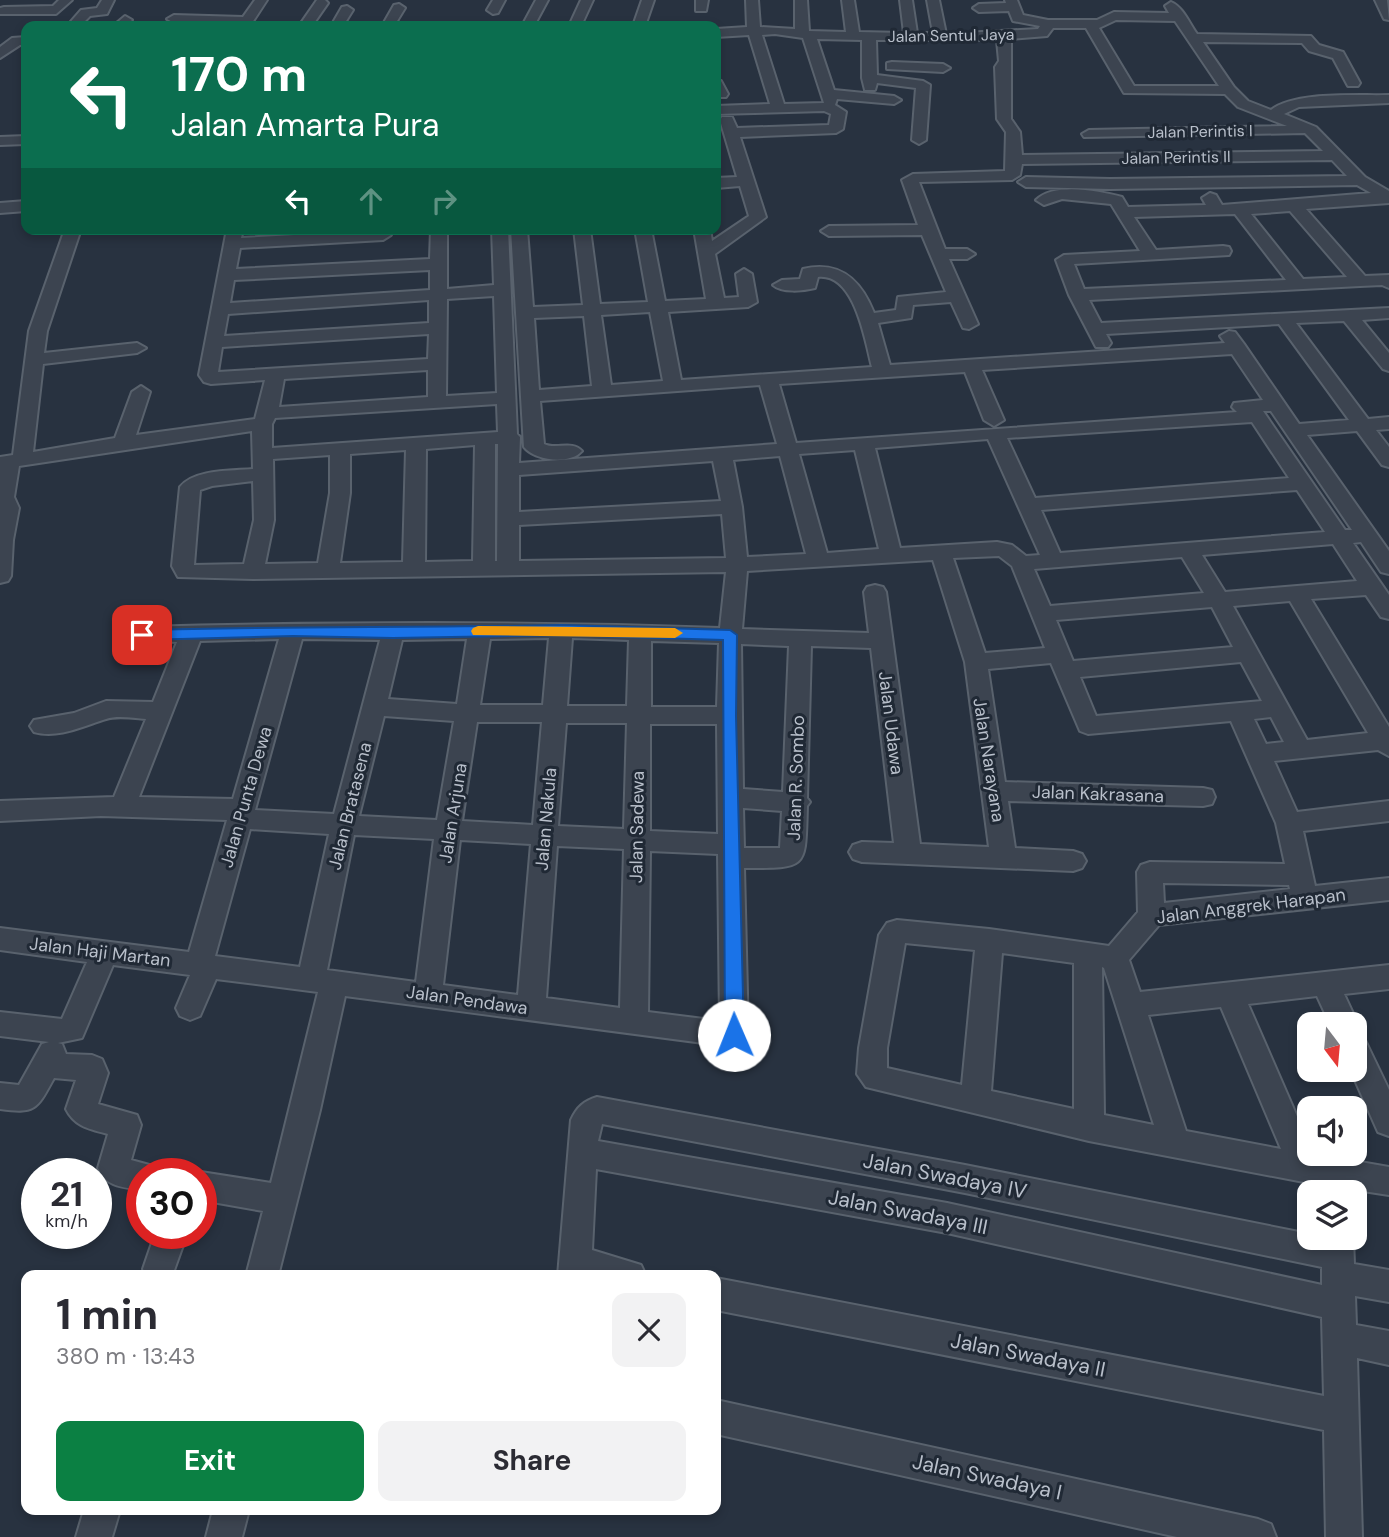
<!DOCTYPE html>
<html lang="en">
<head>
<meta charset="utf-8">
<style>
	:root { --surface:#fff; --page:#f2f2f3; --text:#2b2b33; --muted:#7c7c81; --accent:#0b8043 }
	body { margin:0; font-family:"DM Sans",sans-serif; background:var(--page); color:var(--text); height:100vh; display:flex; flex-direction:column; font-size:26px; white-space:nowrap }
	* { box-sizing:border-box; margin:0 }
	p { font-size:23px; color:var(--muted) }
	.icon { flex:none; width:38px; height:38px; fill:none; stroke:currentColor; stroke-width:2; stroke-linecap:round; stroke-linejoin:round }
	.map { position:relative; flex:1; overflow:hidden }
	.details { position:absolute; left:21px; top:1270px; width:700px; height:245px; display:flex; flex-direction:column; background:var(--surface); border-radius:14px; box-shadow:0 4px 10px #0003 }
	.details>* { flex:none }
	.banner { position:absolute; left:21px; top:21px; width:700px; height:214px; border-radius:14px; box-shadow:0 4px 10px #0003; background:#0b6e4f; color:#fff; overflow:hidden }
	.needle { width:46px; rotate:164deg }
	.tools { position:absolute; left:1297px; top:1012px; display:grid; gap:14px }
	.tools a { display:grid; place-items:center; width:70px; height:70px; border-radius:14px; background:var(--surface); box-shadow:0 4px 10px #0003; font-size:35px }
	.speed { position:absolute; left:21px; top:1158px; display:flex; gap:14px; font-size:35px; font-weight:700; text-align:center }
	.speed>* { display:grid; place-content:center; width:91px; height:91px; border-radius:50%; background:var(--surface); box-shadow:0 4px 10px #0003; line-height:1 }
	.speed small { font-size:18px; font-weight:400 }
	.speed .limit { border:10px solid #d22; background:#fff; color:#111 }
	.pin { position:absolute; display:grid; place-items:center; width:60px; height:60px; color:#fff; margin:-30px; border-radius:14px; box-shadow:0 4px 10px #0006 }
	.me { position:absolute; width:77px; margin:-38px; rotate:359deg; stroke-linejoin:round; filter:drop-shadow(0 0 5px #0008) }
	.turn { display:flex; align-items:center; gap:24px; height:147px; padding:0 35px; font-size:32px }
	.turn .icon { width:91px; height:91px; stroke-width:2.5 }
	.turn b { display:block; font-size:49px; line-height:60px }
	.lanes { display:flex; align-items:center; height:66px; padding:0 35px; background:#0003; justify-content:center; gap:35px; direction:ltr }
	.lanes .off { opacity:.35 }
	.round { display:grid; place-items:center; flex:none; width:74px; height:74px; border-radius:14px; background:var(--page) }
	.headline { display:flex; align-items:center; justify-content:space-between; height:119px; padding:0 35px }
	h1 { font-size:42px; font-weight:700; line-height:52px }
	.primary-button { display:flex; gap:14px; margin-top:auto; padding:14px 35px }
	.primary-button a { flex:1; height:80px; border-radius:14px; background:var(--accent); color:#fff; font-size:28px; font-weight:700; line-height:80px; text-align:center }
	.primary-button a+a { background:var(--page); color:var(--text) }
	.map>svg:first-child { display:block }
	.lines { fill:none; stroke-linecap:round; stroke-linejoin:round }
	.minor-casing { stroke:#59626d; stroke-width:4 }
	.minor { fill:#3c4450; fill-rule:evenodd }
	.route { fill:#1a73e8; stroke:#114b97; stroke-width:2 }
	.slow { fill:#f59e0b }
	.labels { text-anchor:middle; stroke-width:6; stroke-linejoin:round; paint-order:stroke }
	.far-street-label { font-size:16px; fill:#b8bfca; stroke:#202935 }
	.street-label { font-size:18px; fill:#b8bfca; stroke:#202935 }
	.near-street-label { font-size:21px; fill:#b8bfca; stroke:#202935 }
</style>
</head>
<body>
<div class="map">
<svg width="1389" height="1537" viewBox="0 0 1389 1537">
	<rect width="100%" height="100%" fill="#283240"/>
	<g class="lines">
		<defs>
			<path id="minor" d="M59 0H72L56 14H0V8L4 7 53 6Z
				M102 0H114L107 14 90 16 80 26H67L81 10 97 8Z
				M255 0H267L250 26 174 23 167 19 174 15 243 17Z
				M317 0H325L328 3 312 26H299Z
				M493 0H505L498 13 493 14 487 10Z
				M536 0H548L534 26H522Z
				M581 0H593L581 26H569Z
				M642 0H654L645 26H633Z
				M696 0H708L706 11H696Z
				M746 0H758L760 27 795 29V0H807L809 31 846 32 842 0H854L859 32 904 33 900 0H912L917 33H933L927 0H939L946 34 1038 29 1040 26 1013 21 1009 11 979 12 973 8 979 4 1006 3 1005 0H1017L1023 15 1048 20H1097L1114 12 1169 13 1165 6 1171 2C1183 7 1189 23 1197 34L1311 36 1319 45 1343 52 1360 83 1358 86H1348L1333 58 1309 51 1302 43 1203 42 1234 87 1248 101 1271 110C1296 91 1357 96 1389 95V103L1299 107 1284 114 1316 127 1365 177 1389 191V203L1306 209 1365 276 1389 275V288L1382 285 1360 286 1089 300 1101 323 1389 308V318L1362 320 1389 353V371L1383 369 1344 321 1296 323 1368 419 1389 417V429L1376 430 1389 447V467L1382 465 1357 431 1307 435 1389 551V574L1381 572 1361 542 1353 543 1389 595V619L1381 617 1366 595 1311 599 1389 727V756L1378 750 1274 761 1297 812 1389 801V821L1303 831 1315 886 1389 878V900L1159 925 1129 960 1140 992 1389 965V989L1344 994 1358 1024 1354 1032V1024H1330L1317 996 1248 1004 1309 1144V1153L1389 1167V1195L1304 1182 1089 1141 866 1087 857 1074 859 1048 879 935 887 923 897 920 989 929 1109 946 1138 912 1137 872 1141 865 1150 862 1285 864 1276 823 1231 721 1088 734 1080 731 1051 663 988 669 1005 782 1203 788 1212 790 1215 797 1212 804 1203 806 1008 801 1015 848 1073 851 1082 854 1086 861 1082 868 1073 871 862 862 853 859 849 852 853 845 862 842 894 843 871 648 811 646 807 798 810 802 807 806C805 869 809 868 744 868L748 1035 744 1044 734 1047 345 996 320 1110 278 1276H246L263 1211 201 1200V1174H194L201 1172 271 1183 318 992 216 979 200 1016 190 1020 180 1016 176 1008 190 975 113 965 82 1038 58 1043 62 1044 66 1054 92 1055 102 1059 108 1073 98 1104 137 1115 141 1125 131 1160 153 1166 157 1174H142V1190C122 1187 106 1187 98 1168L108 1134C90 1129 75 1127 66 1109L76 1080 54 1078C37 1109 36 1114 0 1109V1083L19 1085 42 1044 49 1042 0 1036V1012L62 1019 87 962 0 950V928L189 952 227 820 101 816 0 821V801L114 797 146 719C134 718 117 715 106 719 83 726 58 739 34 732L30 726 34 720 74 713 106 701 153 702 177 642 134 640 131 635 134 630 142 627C335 622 527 621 720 628L726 572 253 579 178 577 172 566 180 487C194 469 232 471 253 469L252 431 19 466 14 497 19 508 13 540 11 576 8 581 0 583V457L13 455 29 331 65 229H81L47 331 44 353 137 343 146 348 137 353 43 364 33 452 115 438 132 392 141 386 150 392 136 435 255 419 265 380 211 384 204 382 199 375 227 229H243L241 238 383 230 391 235 383 240 240 248 236 269 430 259 431 229H447V289L494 285 492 229H508L517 434 520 437 519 463 777 444 760 385 540 401 544 444C556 450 572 440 582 451 570 465 535 461 524 447L511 229H527L533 307 583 305 574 229H590L600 304 648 302 635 229H651L665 301 706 299 694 229H710L712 241 749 216 740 186 716 188V178L737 177 720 120 722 117H732L737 128 829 125 831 114 824 111 716 114V106L770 104 749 35 716 37V29L747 27ZM1116 20 1175 21 1219 86H1134L1099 28ZM1053 28H1086L1124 93 1225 94 1238 107 1287 126 1089 130 1082 134 1084 137 1305 133 1323 151 1022 155 1020 132 1011 119V39L1047 36ZM775 34 803 38 824 103 784 104 762 35ZM817 39 862 40V78L865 90H875L877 83 916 88 912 140 919 144 926 140 930 85 923 81 877 75 876 40H997L999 61 995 67 997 119 1006 132 1005 171 913 174 902 180 918 225 829 226 821 231 829 236 922 235 946 292 898 297 896 310 874 313C861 280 840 260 803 269L800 279 782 280 773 285C782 293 803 291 815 288L818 277C855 273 865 340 872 367L681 380 668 312 748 307 757 302 752 274 744 269 736 274 739 297 724 298 715 254 766 217 740 137 836 133 843 129 846 112 835 105 837 99 894 104 901 100 894 96 834 90ZM1332 160 1347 176 1110 179 1026 177 1018 182 1026 187 1110 189 1357 185 1371 193 1222 205 1216 195 1210 193 1202 198 1206 205 1128 207 1122 197C1098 191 1055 182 1036 200L1044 205 1062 199 1111 204 1140 251 1064 255 1056 260 1069 295 1096 347H1108L1111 343 1106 334 1279 324 1349 420 1299 424 1244 344 1235 332 1229 331 1220 336 1225 343 890 365 878 323 911 318 913 305 951 302 963 328 969 329 978 324 949 259H967L975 254 967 249H945L919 182 1012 180 1020 175 1022 164ZM1290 211 1347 277 1303 279 1251 214ZM1235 214 1286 280 1084 289 1074 264 1229 255 1231 251 1229 247 1223 246 1156 250 1134 217ZM430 270V290L230 303 234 280ZM494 296 497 393 446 396 447 299ZM429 300V323L224 336 228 314ZM650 312 663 381 611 385 601 315ZM584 316 592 386 539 390 534 318ZM429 334 428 359 218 372 222 347ZM1232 354 1263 400 1234 403 1232 407 1237 412 796 443 779 384 965 372 984 420 994 426 1004 420 982 370ZM428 370V397L279 407 284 379ZM497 404 498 432 272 448V424L275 418ZM1263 411H1271L1352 530H1345ZM1252 422 1289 478 1035 498 1007 438ZM988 439 1040 555 1026 556 1012 545 997 542 900 548 875 448ZM495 444H498L497 561H495ZM475 445 473 561 425 562 426 449ZM406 450 403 562 340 563 350 493V454ZM855 450 879 549 827 553 799 454ZM330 455V493L318 563 265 564 274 520 273 459ZM780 456 806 554 747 557 742 507 733 460ZM713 461 721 501 519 512V475ZM253 481 254 520 244 564 194 565 200 490 212 486ZM1297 490 1325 532 1060 553 1041 510ZM722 514 726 558 519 561V525ZM1333 544 1357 581 1225 592 1202 555ZM999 556 1012 566 1045 648 985 653 953 558ZM1182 557 1204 593 1050 606 1034 569ZM933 560 965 662 989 847 920 844 886 592 883 587 875 585 867 587 864 592 869 633 742 629 747 571ZM1290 601 1368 733 1307 740 1233 606ZM1212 607 1233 647 1073 661 1056 620ZM549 638 543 705H480L490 639ZM572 638 629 640 627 706H567ZM279 639 233 799 139 797 200 641ZM302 639 380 640 334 814 255 810ZM467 639 457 704 388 699 402 640ZM651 641 719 643 717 707H651ZM741 644 789 646 783 792 743 789ZM1241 662 1262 701 1096 716 1080 677ZM384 716 454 721 437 820 359 816ZM1271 717 1284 742 1266 744 1254 719ZM477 722H542L533 825 462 821ZM566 723H627L624 829 558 826ZM650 724H717L718 834 650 831ZM743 808 782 811 780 848H744ZM250 829 329 834 300 967 215 956ZM354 835 434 839 416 982 327 970ZM460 840 531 844 518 995 443 985ZM557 846 624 849 620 1008 546 998ZM650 851 718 854 720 1021 648 1012ZM1163 883 1289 885 1290 889 1164 903ZM905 943 975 950 962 1085 887 1068V1048ZM1002 953 1074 963V1109L991 1091ZM1102 967 1104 968 1154 1125 1104 1115ZM1221 1007 1281 1149 1186 1131 1148 1015Z
				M1375 0H1387L1389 20 1384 19Z
				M399 4 405 8 394 26H382L394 5Z
				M347 6 353 10 343 26H331L342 7Z
				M125 16 132 20 126 26H113Z
				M26 37V45H20L0 58V47L12 38Z
				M892 62 943 64 950 68 943 72 887 69V63Z
				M716 80 721 81 728 94 726 97H716Z
				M26 136V144L0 145V137Z
				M26 201V211L0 213V203Z
				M1354 1035 1364 1038 1389 1090V1136L1378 1132 1350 1069H1354Z
				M597 1097 965 1165 1309 1234V1237H1353L1354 1264 1389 1270V1302L1355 1296 1356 1325 1389 1331V1365L1357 1358 1362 1537H1326L1324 1430 716 1310V1278L1324 1396 1322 1317 947 1233 596 1169 592 1250 641 1265 646 1276H558L571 1120C577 1107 584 1101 597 1097ZM602 1124 965 1193 1322 1267V1285L947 1203 598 1141Z
				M155 1234H187L172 1276H146L143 1269Z
				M716 1400 1258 1519 1271 1524 1276 1537H1177L716 1434Z
				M84 1510H120L112 1537H76Z
				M213 1510H249L242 1537H206Z"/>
		</defs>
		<use href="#minor" class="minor-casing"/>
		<use href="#minor" class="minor"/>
	</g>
	<path class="route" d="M561 625 730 630 737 635 736 716 744 1035 741 1041 734 1043 728 1041 725 1035 723 640 561 635 393 638 293 636 142 640 135 635 142 630C282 626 421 628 561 625Z"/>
	<path class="slow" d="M478 626 675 628 683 633 675 638 473 635 471 631 473 628Z"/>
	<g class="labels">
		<g class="far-street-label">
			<text transform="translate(951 35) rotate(-1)" y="6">Jalan Sentul Jaya</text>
			<text transform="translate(1200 131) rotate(-1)" y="6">Jalan Perintis I</text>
			<text transform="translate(1176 157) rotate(-1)" y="6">Jalan Perintis II</text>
		</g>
		<g class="street-label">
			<text transform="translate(891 723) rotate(83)" y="6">Jalan Udawa</text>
			<text transform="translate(989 760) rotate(81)" y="6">Jalan Narayana</text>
			<text transform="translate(796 778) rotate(-88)" y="6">Jalan R. Sombo</text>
			<text transform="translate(1098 794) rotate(2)" y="6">Jalan Kakrasana</text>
			<text transform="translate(246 797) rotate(-74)" y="6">Jalan Punta Dewa</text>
			<text transform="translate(350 806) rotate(-76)" y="6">Jalan Bratasena</text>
			<text transform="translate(453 813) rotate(-81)" y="6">Jalan Arjuna</text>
			<text transform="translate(546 819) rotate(-85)" y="6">Jalan Nakula</text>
			<text transform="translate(637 827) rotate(-89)" y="6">Jalan Sadewa</text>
			<text transform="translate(1251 906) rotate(-7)" y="6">Jalan Anggrek Harapan</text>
			<text transform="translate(100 952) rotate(7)" y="6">Jalan Haji Martan</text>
			<text transform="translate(467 1000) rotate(8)" y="6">Jalan Pendawa</text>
		</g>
		<g class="near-street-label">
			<text transform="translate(945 1176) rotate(11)" y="7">Jalan Swadaya IV</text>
			<text transform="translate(908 1212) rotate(11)" y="7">Jalan Swadaya III</text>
			<text transform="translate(1028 1355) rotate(11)" y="7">Jalan Swadaya II</text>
			<text transform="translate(987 1477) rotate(12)" y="7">Jalan Swadaya I</text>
		</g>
	</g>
</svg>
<div class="tools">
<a><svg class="needle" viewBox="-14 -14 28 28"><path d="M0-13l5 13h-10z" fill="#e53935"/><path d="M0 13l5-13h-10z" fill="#7c7c81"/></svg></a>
<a><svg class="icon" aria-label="sound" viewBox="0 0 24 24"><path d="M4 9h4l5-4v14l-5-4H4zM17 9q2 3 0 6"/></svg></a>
<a><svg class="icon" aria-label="layers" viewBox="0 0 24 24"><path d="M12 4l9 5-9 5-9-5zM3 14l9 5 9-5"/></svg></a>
</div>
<div class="speed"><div>21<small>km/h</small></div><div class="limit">30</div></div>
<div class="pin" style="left:142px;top:635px;background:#d93025"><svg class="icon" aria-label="arrive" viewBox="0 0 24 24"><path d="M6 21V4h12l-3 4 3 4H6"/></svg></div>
<svg class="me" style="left:734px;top:1035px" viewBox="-20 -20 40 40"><circle r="19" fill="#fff"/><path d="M0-13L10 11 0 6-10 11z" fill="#1a73e8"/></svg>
<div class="banner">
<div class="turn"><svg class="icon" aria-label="left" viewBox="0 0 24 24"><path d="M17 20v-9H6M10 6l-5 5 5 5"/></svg><div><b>170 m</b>Jalan Amarta Pura</div></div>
<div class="lanes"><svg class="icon" aria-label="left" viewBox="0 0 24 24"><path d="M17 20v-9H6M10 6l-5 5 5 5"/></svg><svg class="icon off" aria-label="ahead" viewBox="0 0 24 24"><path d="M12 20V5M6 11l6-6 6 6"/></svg><svg class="icon off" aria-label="right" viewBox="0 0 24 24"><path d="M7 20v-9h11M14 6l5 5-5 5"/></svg></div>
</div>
<section class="details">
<div class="headline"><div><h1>1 min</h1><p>380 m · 13:43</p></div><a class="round"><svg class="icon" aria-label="close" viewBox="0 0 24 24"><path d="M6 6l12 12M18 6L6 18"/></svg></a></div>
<div class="primary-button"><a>Exit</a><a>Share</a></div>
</section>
</div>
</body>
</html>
